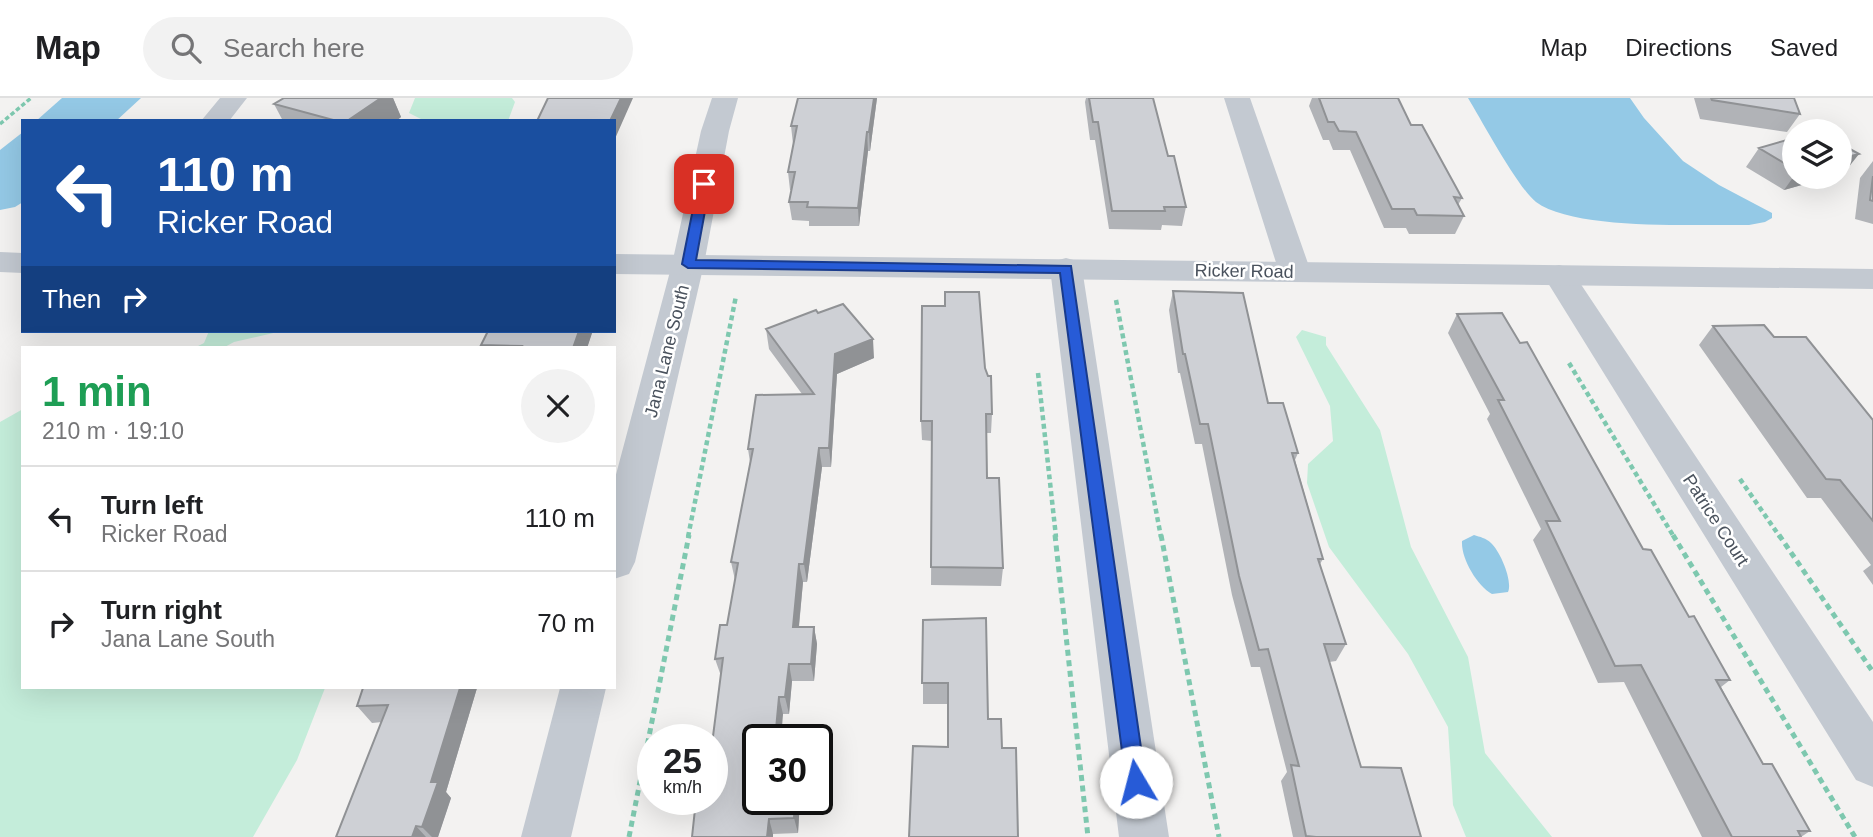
<!DOCTYPE html>
<html lang="en">
<head>
<meta charset="utf-8">
<style>
	:root { --surface:#fff; --page:#f2f2f2; --text:#202124; --muted:#757577; --line:#e0e0e0 }
	body { margin:0; font-family:Helvetica,sans-serif; background:var(--page); color:var(--text); height:100vh; display:flex; flex-direction:column; font-size:26px; white-space:nowrap }
	* { box-sizing:border-box; margin:0 }
	p { font-size:23px; color:var(--muted) }
	.icon { flex:none; width:38px; height:38px; fill:none; stroke:currentColor; stroke-width:2; stroke-linecap:round; stroke-linejoin:round }
	.map { position:relative; flex:1; overflow:hidden }
	.side { position:absolute; left:21px; top:248px; width:595px; height:343px; display:flex; flex-direction:column; background:var(--surface); border-radius:0px; box-shadow:0 7px 28px #0002 }
	.side>* { flex:none }
	.banner { position:absolute; left:21px; top:21px; width:595px; height:214px; border-radius:0px; box-shadow:0 7px 28px #0002; background:#1a4fa0; color:#fff; overflow:hidden }
	.controls { position:absolute; left:1782px; top:21px; display:grid; gap:14px }
	.controls a { display:grid; place-items:center; width:70px; height:70px; border-radius:50%; background:var(--surface); box-shadow:0 7px 28px #0002; font-size:35px }
	.speed { position:absolute; left:637px; top:626px; display:flex; gap:14px; font-size:35px; font-weight:700; text-align:center }
	.speed>* { display:grid; place-content:center; width:91px; height:91px; border-radius:50%; background:var(--surface); box-shadow:0 7px 28px #0002; line-height:1 }
	.speed small { font-size:18px; font-weight:400 }
	.speed .limit { border:4px solid #111; border-radius:10px; background:#fff; color:#111 }
	.pin { position:absolute; display:grid; place-items:center; width:60px; height:60px; color:#fff; margin:-30px; border-radius:14px; box-shadow:0 4px 10px #0006 }
	.me { position:absolute; width:77px; margin:-38px; rotate:352deg; stroke-linejoin:round; filter:drop-shadow(0 0 5px #0008) }
	.turn { display:flex; align-items:center; gap:24px; height:147px; padding:0 21px; font-size:32px }
	.turn .icon { width:91px; height:91px; stroke-width:2.5 }
	.turn b { display:block; font-size:49px; line-height:60px }
	.then { display:flex; align-items:center; height:66px; padding:0 21px; background:#0003; gap:14px; font-size:26px }
	.round { display:grid; place-items:center; flex:none; width:74px; height:74px; border-radius:37px; background:var(--page) }
	.head { display:flex; align-items:center; justify-content:space-between; height:119px; padding:0 21px }
	h1 { font-size:42px; font-weight:800; line-height:52px; color:#1e9e55 }
	ul { padding:0; list-style:none }
	li { display:flex; align-items:center; gap:21px; height:105px; padding:0 21px; border-top:2px solid var(--line) }
	li div { flex:1 }
	li b { display:block; font-size:26px }
	li em { font-style:normal }
	header { display:flex; align-items:center; gap:42px; box-sizing:border-box; height:98px; padding:0 35px; background:var(--surface); border-bottom:2px solid var(--line) }
	header strong { font-size:33px }
	nav { display:flex; gap:38px; margin-inline-start:auto; font-size:24px }
	.search { width:490px; height:63px; background:var(--page); display:flex; align-items:center; gap:18px; box-sizing:border-box; padding:0 24px; border-radius:38px; color:var(--muted); font-size:26px }
	.map>svg:first-child { display:block }
	.green { fill:#c4edda }
	.water { fill:#94c9e6 }
	.lines { fill:none; stroke-linecap:round; stroke-linejoin:round }
	.path-far2 { stroke:#7ec8af; stroke-width:3.5; stroke-dasharray:4.5 2.5; stroke-linecap:butt }
	.path-far1 { stroke:#7ec8af; stroke-width:4.5; stroke-dasharray:5 3.5; stroke-linecap:butt }
	.path { stroke:#7ec8af; stroke-width:5; stroke-dasharray:6 4.5; stroke-linecap:butt }
	.minor { fill:#c3c9d1; fill-rule:evenodd }
	.tertiary { fill:#c3c9d1; fill-rule:evenodd }
	.wall { fill:#b1b3b7 }
	.shaded-wall { fill:#909295 }
	.building { fill:#ced0d5; stroke:#909295; stroke-width:2 }
	.route { fill:#275bd7; stroke:#193b8c; stroke-width:2 }
	.labels { text-anchor:middle; stroke-width:5; stroke-linejoin:round; paint-order:stroke }
	.street-label { font-size:18px; fill:#4a525d; stroke:#fff }
</style>
</head>
<body>
<header>
<strong>Map</strong>
<div class="search"><svg class="icon" aria-label="search" viewBox="0 0 24 24"><circle cx="10" cy="10" r="6"/><path d="M15 15l6 6"/></svg>Search here</div>
<nav><a>Map</a><a>Directions</a><a>Saved</a></nav>
</header>
<div class="map">
<svg width="1873" height="739" viewBox="0 0 1873 739">
	<rect width="100%" height="100%" fill="#f3f2f1"/>
	<path class="green" d="M415 0H512L515 4 508 23H425L409 15Z
		M1302 232 1326 239V247L1380 332 1411 449 1468 559 1485 655 1552 739H1466L1453 707 1448 629 1408 556 1329 449 1307 385 1308 366 1333 343 1330 308 1296 239Z
		M209 233H282L234 244 223 250H194L204 245Z
		M23 311V590H325L297 662 253 739H0V324Z"/>
	<path class="water" d="M62 0H141L116 23H36Z
		M1468 0H1630L1644 20 1683 63 1719 87 1772 115V120L1765 124 1749 127C1698 126 1575 133 1536 104 1518 90 1482 23 1468 0Z
		M23 34V104L15 109 0 112V52Z
		M1474 437C1480 439 1486 440 1491 445 1500 453 1513 483 1508 494L1492 496C1477 487 1461 461 1462 443Z"/>
	<g class="lines">
		<path class="path-far2" d="M0 26 31 0"/>
		<path class="path-far1" d="M1116 202 1161 439
			M1569 265 1674 439
			M1038 275 1056 439
			M1740 381 1780 439
			M688 439 736 198"/>
		<path class="path" d="M1055 437 1088 739
			M1161 437 1219 739
			M1673 437 1855 739
			M1779 437 1873 574
			M629 739 689 437"/>
		<path class="minor" d="M220 0H247L229 23H201Z
			M712 0H738L729 33 704 166 635 464 629 476 614 481V384L672 166 701 33Z
			M1224 0H1250L1311 174 1306 181 1295 184 1284 181 1279 174Z
			M1066 160 1077 163 1082 170 1169 739H1119L1050 170 1055 163Z
			M1559 167 1570 170 1873 624V689L1856 682 1543 177 1548 170Z
			M560 590H606L571 739H521Z"/>
		<path class="tertiary" d="M0 154 23 155V175L0 174Z
			M614 156 1873 171V191L614 176Z"/>
	</g>
	<path class="wall" d="M284 0H393L401 19 396 23H283L274 6Z
		M877 0 870 53H868L859 128H809V123L792 122 789 104 792 92H790L788 74 793 46 791 28Z
		M1086 0H1153L1168 58 1186 109 1182 128 1162 127 1161 132 1109 131 1095 42H1090L1085 4Z
		M1312 0H1398L1411 27 1462 100 1458 107 1464 118 1455 136H1409L1406 130H1384L1350 52H1333L1329 42H1323L1309 8Z
		M1694 0H1794L1800 16 1787 34 1700 21Z
		M1794 40V79H1830L1784 92 1746 69 1759 50Z
		M1873 63V126L1855 121 1860 80Z
		M1173 193 1268 305 1298 355 1295 362 1323 461 1320 466 1346 546 1336 563 1329 564 1361 669 1421 739H1293L1281 683 1287 674 1260 569H1251L1232 497 1202 346H1195L1180 275H1178L1169 212Z
		M945 208 985 270 992 316 991 335H986L987 380 1003 470 1001 488 931 487 932 343 922 342 921 323Z
		M1457 216 1643 451 1689 519 1730 582 1721 589 1763 666 1810 733 1801 739H1702L1624 584 1598 585 1533 442 1541 431 1487 321 1490 316 1448 235Z
		M1713 228 1774 239 1873 322V487L1863 473 1871 467 1821 400H1807L1699 247Z
		M766 231 874 260 837 276 831 369H822L807 484H803L799 529H814L817 546 814 583H792L789 616H783L758 702H800L798 735 773 736 712 702 721 578 715 561 727 527 735 482 731 464 750 364 748 351 802 296 769 251Z
		M592 235 587 250H483L481 247Z
		M923 522 988 621 1002 650 948 649V606H923Z
		M363 590H477L446 694 451 700 438 739H336L382 624 372 625 357 608Z"/>
	<path class="shaded-wall" d="M381 0H393L401 19 396 23H347Z
		M621 0H633L614 43V23H610Z
		M874 0H877L870 53 869 34Z
		M867 34 868 53 859 128 858 110Z
		M1859 56 1844 75 1839 76V61Z
		M1794 78V79H1830L1784 92Z
		M579 233H592V235L587 250H573Z
		M873 241 874 260 837 276 831 369 829 350 835 256Z
		M819 350 822 369 807 484 804 466Z
		M799 466 803 484 797 547 793 529Z
		M814 529 817 546 814 583 811 566Z
		M789 566 792 583 789 616 785 599Z
		M460 590H477L446 694 451 700 438 739H432L422 729 431 684Z
		M779 599 783 616 781 642H775Z
		M795 702H800L798 735 794 720Z
		M769 721 773 736V739H767Z
		M416 728 426 739H412Z"/>
	<path class="building" d="M284 0H381L347 23H337L274 6Z
		M548 0H621L610 23H537Z
		M798 0H874L869 34H867L858 110 807 109 808 104H789L795 74H788L797 28H791Z
		M1089 0H1153L1168 58H1174L1186 109H1164L1165 113H1112L1098 24H1093Z
		M1319 0H1398L1411 27H1422L1462 100 1454 99 1464 118 1417 117 1414 111H1392L1356 34 1339 33 1334 24H1328Z
		M1711 0H1794L1800 16 1712 2Z
		M1794 40V71L1759 50Z
		M1839 45 1859 56 1839 61Z
		M1873 78V103L1870 102Z
		M1173 193 1243 195 1268 305H1283L1298 355H1292L1323 461H1318L1346 546H1324L1361 669 1401 670 1421 739H1316L1306 738 1291 667 1299 668 1268 551 1259 552 1239 478 1208 326H1200L1185 256H1183Z
		M945 194H979L985 270 988 278H991L992 316H986L987 380H999L1003 470 931 469 932 323H921L922 208H945Z
		M843 206 873 241 835 256 829 350H819L804 466H799L793 529H814L811 566H789L785 599H779L775 642H758V702H795L794 720 769 721 767 739H692L696 702H712V646L723 560 715 561 720 527H727L738 465 731 464 753 351H748L756 297 814 296 766 231 816 212 818 215Z
		M1502 215 1520 245 1527 244 1643 451 1651 452 1689 519 1694 518 1730 582H1716L1763 666H1772L1810 733H1798L1801 739H1732L1641 567 1615 568 1546 423H1560L1498 302H1504L1457 216Z
		M1764 227 1774 239H1806L1873 322V423L1840 382 1826 381 1713 228Z
		M488 233H579L573 250H521L522 248 481 247Z
		M986 520 988 621H1001L1002 650H1016L1018 739H909L913 648 948 649V585H922L923 522Z
		M363 590H460L431 684H438L422 729 416 728 412 739H336L388 607 357 608Z"/>
	<path class="route" d="M704 83 710 86 696 162 1071 168 1146 684 1143 691 1136 694 1129 691 1126 684 1060 175 688 170 682 166 698 86Z"/>
	<g class="labels">
		<g class="street-label">
			<text transform="translate(1244 173) rotate(1)" y="6">Ricker Road</text>
			<text transform="translate(667 253) rotate(-76)" y="6">Jana Lane South</text>
			<text transform="translate(1716 422) rotate(57)" y="6">Patrice Court</text>
		</g>
	</g>
</svg>
<div class="controls">
<a><svg class="icon" aria-label="layers" viewBox="0 0 24 24"><path d="M12 4l9 5-9 5-9-5zM3 14l9 5 9-5"/></svg></a>
</div>
<div class="speed"><div>25<small>km/h</small></div><div class="limit">30</div></div>
<div class="pin" style="left:704px;top:86px;background:#d93025"><svg class="icon" aria-label="arrive" viewBox="0 0 24 24"><path d="M6 21V4h12l-3 4 3 4H6"/></svg></div>
<svg class="me" style="left:1136px;top:684px" viewBox="-20 -20 40 40"><circle r="19" fill="#fff"/><path d="M0-13L10 11 0 6-10 11z" fill="#275bd7"/></svg>
<div class="banner">
<div class="turn"><svg class="icon" aria-label="left" viewBox="0 0 24 24"><path d="M17 20v-9H6M10 6l-5 5 5 5"/></svg><div><b>110 m</b>Ricker Road</div></div>
<div class="then">Then<svg class="icon" aria-label="right" viewBox="0 0 24 24"><path d="M7 20v-9h11M14 6l5 5-5 5"/></svg></div>
</div>
<section class="side">
<div class="head"><div><h1>1 min</h1><p>210 m · 19:10</p></div><a class="round"><svg class="icon" aria-label="close" viewBox="0 0 24 24"><path d="M6 6l12 12M18 6L6 18"/></svg></a></div>
<ul>
<li><svg class="icon" aria-label="left" viewBox="0 0 24 24"><path d="M17 20v-9H6M10 6l-5 5 5 5"/></svg><div><b>Turn left</b><p>Ricker Road</p></div><em>110 m</em></li>
<li><svg class="icon" aria-label="right" viewBox="0 0 24 24"><path d="M7 20v-9h11M14 6l5 5-5 5"/></svg><div><b>Turn right</b><p>Jana Lane South</p></div><em>70 m</em></li>
</ul>
</section>
</div>
</body>
</html>
